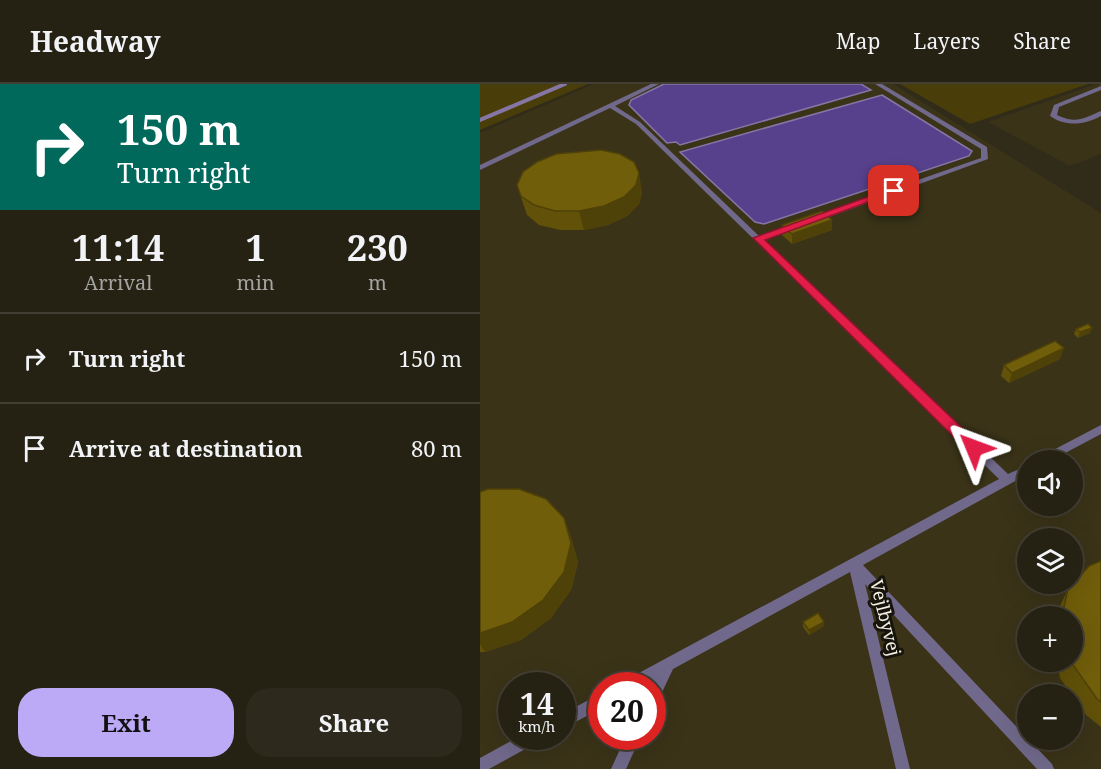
<!DOCTYPE html>
<html lang="en">
<head>
<meta charset="utf-8">
<style>
	:root { --surface:#252113; --page:#2d291c; --text:#f1f3f6; --muted:#a3a3a0; --line:#423e33; --accent:#bcaaf6 }
	body { margin:0; font-family:"Noto Serif",serif; background:var(--page); color:var(--text); height:100vh; display:flex; flex-direction:column; font-size:22px; white-space:nowrap }
	* { box-sizing:border-box; margin:0 }
	p { font-size:20px; color:var(--muted) }
	.icon { flex:none; width:33px; height:33px; fill:none; stroke:currentColor; stroke-width:2; stroke-linecap:round; stroke-linejoin:round }
	.map { position:relative; flex:1; overflow:hidden }
	.side { display:flex; flex-direction:column; background:var(--surface); width:480px }
	.side>* { flex:none }
	.top-card { background:#00695c; color:#fff; overflow:hidden }
	.controls { position:absolute; left:537px; top:366px; display:grid; gap:12px }
	.controls a { display:grid; place-items:center; width:66px; height:66px; border-radius:50%; background:var(--surface); box-shadow:0 6px 24px #0002,0 0 0 2px var(--line); font-size:30px }
	.speed { position:absolute; left:18px; top:588px; display:flex; gap:12px; font-size:30px; font-weight:700; text-align:center }
	.speed>* { display:grid; place-content:center; width:78px; height:78px; border-radius:50%; background:var(--surface); box-shadow:0 6px 24px #0002,0 0 0 2px var(--line); line-height:1 }
	.speed small { font-size:15px; font-weight:400 }
	.speed .limit { border:9px solid #d22; background:#fff; color:#111 }
	.pin { position:absolute; display:grid; place-items:center; width:51px; height:51px; color:#fff; margin:-26px; border-radius:12px; box-shadow:0 3px 9px #0006 }
	.me { position:absolute; width:66px; margin:-33px; rotate:314deg; stroke-linejoin:round; filter:drop-shadow(0 0 4px #0008) }
	.turn { display:flex; align-items:center; gap:21px; height:126px; padding:0 18px; font-size:27px }
	.turn .icon { width:78px; height:78px; stroke-width:2.5 }
	.turn b { display:block; font-size:42px; line-height:51px }
	.eta { display:flex; justify-content:space-evenly; align-items:center; height:102px; text-align:center }
	.eta b { font-size:36px; font-weight:700; line-height:42px }
	.button { display:flex; gap:12px; margin-top:auto; padding:12px 18px }
	.button a { flex:1; height:69px; border-radius:24px; background:var(--accent); color:#111; font-size:24px; font-weight:700; line-height:69px; text-align:center }
	.button a+a { background:var(--page); color:var(--text) }
	ul { padding:0; list-style:none }
	li { display:flex; align-items:center; gap:18px; height:90px; padding:0 18px; border-top:2px solid var(--line) }
	li div { flex:1 }
	li b { display:block; font-size:22px }
	li em { font-style:normal }
	header { display:flex; align-items:center; gap:36px; box-sizing:border-box; height:84px; padding:0 30px; background:var(--surface); border-bottom:2px solid var(--line) }
	header strong { font-size:28px }
	nav { display:flex; gap:33px; margin-inline-start:auto; font-size:21px }
	main { display:flex; flex:1; min-height:0 }
	.map>svg:first-child { display:block }
	.built { fill:#3a3318; fill-rule:evenodd }
	.green { fill:#493d09 }
	.water { fill:#57418c; stroke:#8676a6; stroke-width:1.5 }
	.lines { fill:none; stroke-linecap:round; stroke-linejoin:round }
	.stream { stroke:#8676a6; stroke-width:4 }
	.lane { fill:#71698b; fill-rule:evenodd }
	.wall { fill:#615109 }
	.shaded-wall { fill:#4f4208 }
	.building { fill:#715e0b; stroke:#4f4208; stroke-width:1.5 }
	.route { fill:#e11d48; stroke:#92132f; stroke-width:1.5 }
	.labels { text-anchor:middle; stroke-width:6; stroke-linejoin:round; paint-order:stroke }
	.street-label { font-size:18px; fill:#f4f0e4; stroke:#17140c }
</style>
</head>
<body>
<header>
<strong>Headway</strong>
<nav><a>Map</a><a>Layers</a><a>Share</a></nav>
</header>
<main>
<section class="side">
<div class="top-card">
<div class="turn"><svg class="icon" aria-label="right" viewBox="0 0 24 24"><path d="M7 20v-9h11M14 6l5 5-5 5"/></svg><div><b>150 m</b>Turn right</div></div>
</div>
<div class="eta">
<div><b>11:14</b><p>Arrival</p></div>
<div><b>1</b><p>min</p></div>
<div><b>230</b><p>m</p></div>
</div>
<ul>
<li><svg class="icon" aria-label="right" viewBox="0 0 24 24"><path d="M7 20v-9h11M14 6l5 5-5 5"/></svg><div><b>Turn right</b></div><em>150 m</em></li>
<li><svg class="icon" aria-label="arrive" viewBox="0 0 24 24"><path d="M6 21V4h12l-3 4 3 4H6"/></svg><div><b>Arrive at destination</b></div><em>80 m</em></li>
</ul>
<div class="button"><a>Exit</a><a>Share</a></div>
</section>
<div class="map">
<svg width="621" height="685" viewBox="0 0 621 685">
	<rect width="100%" height="100%" fill="#312c19"/>
	<path class="built" d="M114 0H413L621 129V685H0V49ZM548 376H592V422H548ZM548 454H592V500H548ZM548 532H592V578H548ZM32 602H82V652H32ZM122 602H172V652H122ZM548 610H592V656H548Z
		M616 0H621V70L590 82 508 38Z"/>
	<path class="green" d="M0 0H108L0 46Z
		M420 0H608L490 40Z"/>
	<path class="water" d="M184 0H381L391 6 200 61 196 58 187 59 149 21 151 16Z
		M402 11 492 67 489 72 284 140 275 138 200 68Z"/>
	<g class="lines">
		<path class="stream" d="M0 36 85 0"/>
		<path class="lane" d="M171 0H179L135 22 160 38 279 152 312 140H318V144L284 156 528 390 548 381V390L383 481 572 680 574 685H557L385 500 430 685H416L370 488 193 585 177 619 172 621V602H171L174 596 163 602H142L144 597 519 395 156 40 130 24 0 86V81Z
			M395 0H402L507 63 508 75 338 137H332V133L501 74V65Z
			M621 2V6L579 23 577 31C597 40 602 35 621 27V32C604 41 586 43 570 32L574 21Z
			M621 341V350L572 376H559L560 373Z
			M122 609V624L82 645V630Z
			M40 652H62L60 657 9 685H0V674Z
			M146 652H161L146 685H131Z"/>
	</g>
	<path class="wall" d="M37 101 162 108 159 120 147 132 128 141 104 146H80L59 141 47 131Z
		M302 141 352 146 312 160 302 151Z
		M596 245 610 249 598 254 594 250Z
		M580 275 529 299 521 292 524 281Z
		M0 408 91 453 98 478 91 506 71 534 41 556 5 568H0Z
		M621 477V643L606 631 580 594 577 578H592V532H577L579 524 588 505Z
		M323 538 344 542 329 551 323 543Z"/>
	<path class="shaded-wall" d="M159 89 162 108 159 120 147 132 128 141 104 146 99 127Z
		M352 136V146L312 160V150Z
		M612 244 610 249 598 254 600 248Z
		M584 264 580 275 529 299 532 289Z
		M84 434 91 453 98 478 91 506 71 534 41 556 5 568 0 560V549Z
		M344 538V542L329 551V546Z"/>
	<path class="building" d="M121 66 140 70 154 78 159 89 156 101 144 113 124 122 99 127H75L54 121 41 112 37 101 43 88 57 78 76 70Z
		M342 127 352 136 312 150 302 141Z
		M608 240 612 244 600 248 596 245Z
		M575 257 584 264 532 289 524 281Z
		M8 405H39L66 415 84 434 91 459 84 488 63 516 32 538 0 549V408Z
		M621 477V618L617 615 591 578H592V532H582L588 505 609 482Z
		M338 529 344 538 329 546 323 538Z"/>
	<path class="route" d="M410 105 418 107 285 156 499 360V368H489L273 154Z"/>
	<g class="labels">
		<g class="street-label">
			<text transform="translate(405 534) rotate(76)" y="6">Vejlbyvej</text>
		</g>
	</g>
</svg>
<div class="controls">
<a><svg class="icon" aria-label="sound" viewBox="0 0 24 24"><path d="M4 9h4l5-4v14l-5-4H4zM17 9q2 3 0 6"/></svg></a>
<a><svg class="icon" aria-label="layers" viewBox="0 0 24 24"><path d="M12 4l9 5-9 5-9-5zM3 14l9 5 9-5"/></svg></a>
<a>+</a>
<a>−</a>
</div>
<div class="speed"><div>14<small>km/h</small></div><div class="limit">20</div></div>
<div class="pin" style="left:414px;top:107px;background:#d93025"><svg class="icon" aria-label="arrive" viewBox="0 0 24 24"><path d="M6 21V4h12l-3 4 3 4H6"/></svg></div>
<svg class="me" style="left:494px;top:364px" viewBox="-20 -20 40 40"><path d="M0-17L14 15 0 8-14 15z" fill="#e11d48" stroke="#fff" stroke-width="4"/></svg>
</div>
</main>
</body>
</html>
